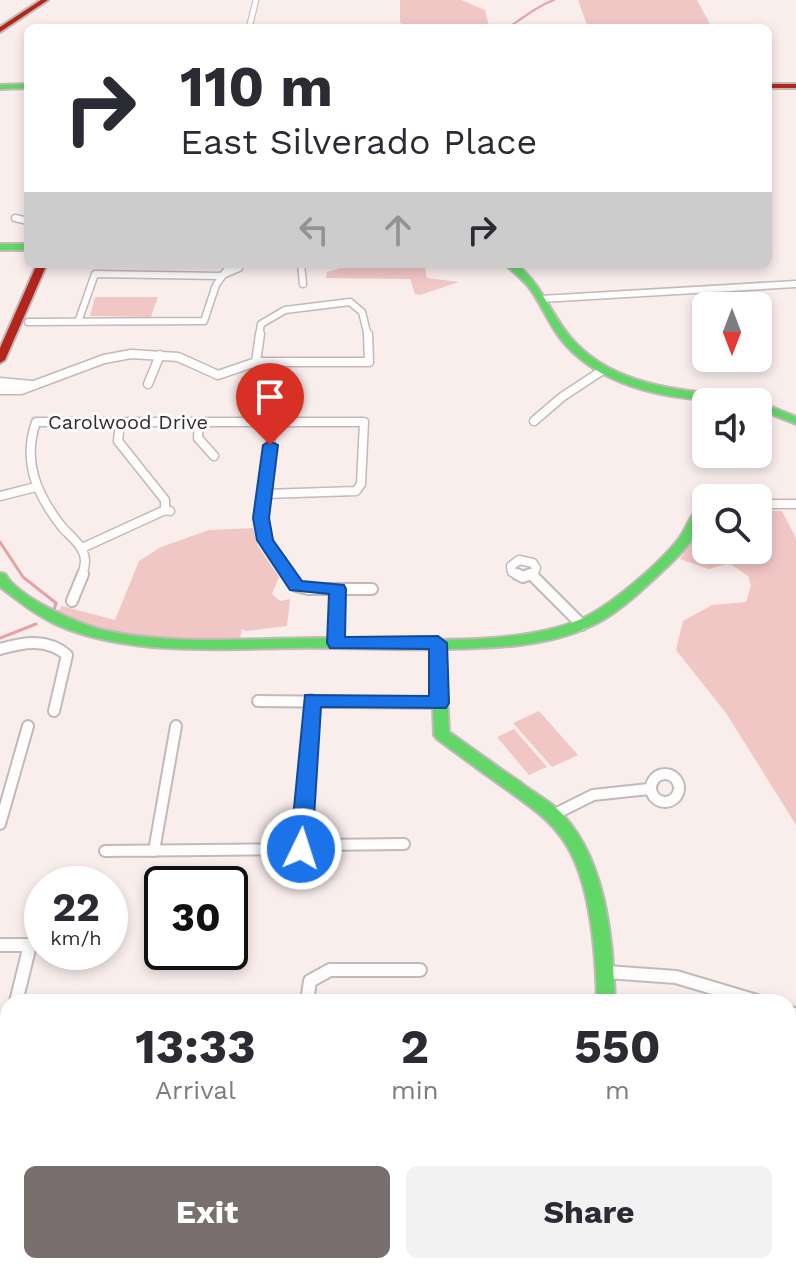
<!DOCTYPE html>
<html lang="en">
<head>
<meta charset="utf-8">
<style>
	:root { --surface:#fff; --page:#f2f2f3; --text:#2b2b33; --muted:#7c7c81; --accent:#796f6f }
	body { margin:0; font-family:"Work Sans",sans-serif; background:var(--page); color:var(--text); height:100vh; display:flex; flex-direction:column; font-size:30px; white-space:nowrap }
	* { box-sizing:border-box; margin:0 }
	p { font-size:26px; color:var(--muted) }
	.icon { flex:none; width:44px; height:44px; fill:none; stroke:currentColor; stroke-width:2; stroke-linecap:round; stroke-linejoin:round }
	.map { position:relative; flex:1; overflow:hidden }
	.sheet { position:absolute; left:0px; top:994px; width:796px; height:280px; display:flex; flex-direction:column; background:var(--surface); border-radius:24px 24px 0 0; box-shadow:0 4px 12px #0003 }
	.sheet>* { flex:none }
	.guide { position:absolute; left:24px; top:24px; width:748px; height:244px; border-radius:12px; box-shadow:0 4px 12px #0003; background:#fff; color:var(--text); overflow:hidden }
	.needle { width:52px; rotate:180deg }
	.controls { position:absolute; left:692px; top:292px; display:grid; gap:16px }
	.controls a { display:grid; place-items:center; width:80px; height:80px; border-radius:12px; background:var(--surface); box-shadow:0 4px 12px #0003; font-size:40px }
	.speed { position:absolute; left:24px; top:866px; display:flex; gap:16px; font-size:40px; font-weight:700; text-align:center }
	.speed>* { display:grid; place-content:center; width:104px; height:104px; border-radius:50%; background:var(--surface); box-shadow:0 4px 12px #0003; line-height:1 }
	.speed small { font-size:20px; font-weight:400 }
	.speed .limit { border:4px solid #111; border-radius:12px; background:#fff; color:#111 }
	.pin { position:absolute; display:grid; place-items:center; width:68px; height:68px; color:#fff; margin:-82px -34px; border-radius:50% 50% 50% 0; rotate:-45deg; box-shadow:0 0 8px #0007 }
	.pin .icon { rotate:45deg }
	.me { position:absolute; width:88px; margin:-44px; rotate:4deg; stroke-linejoin:round; filter:drop-shadow(0 0 6px #0008) }
	.turn { display:flex; align-items:center; gap:28px; height:168px; padding:0 24px; font-size:36px }
	.turn .icon { width:104px; height:104px; stroke-width:2.5 }
	.turn b { display:block; font-size:56px; line-height:68px }
	.lanes { display:flex; align-items:center; height:76px; padding:0 24px; background:#0003; justify-content:center; gap:40px; direction:ltr }
	.lanes .off { opacity:.35 }
	.eta { display:flex; justify-content:space-evenly; align-items:center; height:136px; text-align:center }
	.eta b { font-size:48px; font-weight:700; line-height:56px }
	.action { display:flex; gap:16px; margin-top:auto; padding:16px 24px }
	.action a { flex:1; height:92px; border-radius:12px; background:var(--accent); color:#fff; font-size:32px; font-weight:700; line-height:92px; text-align:center }
	.action a+a { background:var(--page); color:var(--text) }
	.map>svg:first-child { display:block }
	.green { fill:#f1c7c6 }
	.lines { fill:none; stroke-linecap:round; stroke-linejoin:round }
	.stream-far1 { stroke:#e4a2a4; stroke-width:2 }
	.stream { stroke:#e4a2a4; stroke-width:3 }
	.street-far4-casing { stroke:#c2b9b9; stroke-width:7 }
	.street-far3-casing { stroke:#c2b9b9; stroke-width:9 }
	.street-far2-casing { stroke:#c2b9b9; stroke-width:11 }
	.street-far1-casing { stroke:#c2b9b9; stroke-width:14 }
	.street-casing { stroke:#c2b9b9; stroke-width:16 }
	.fast-casing { stroke:#c2b9b9; stroke-width:4 }
	.jam-casing { stroke:#c2b9b9; stroke-width:4 }
	.street-far4 { stroke:#fefcfc; stroke-width:5 }
	.street-far3 { stroke:#fefcfc; stroke-width:6 }
	.street-far2 { stroke:#fefcfc; stroke-width:8 }
	.street-far1 { stroke:#fefcfc; stroke-width:10 }
	.street { stroke:#fefcfc; stroke-width:12 }
	.fast { fill:#63d668; fill-rule:evenodd }
	.jam { fill:#b3261e; fill-rule:evenodd }
	.route { fill:#1a73e8; stroke:#114b97; stroke-width:2 }
	.labels { text-anchor:middle; stroke-width:6; stroke-linejoin:round; paint-order:stroke }
	.street-label { font-size:20px; fill:#332b2b; stroke:#fcfcfc }
</style>
</head>
<body>
<div class="map">
<svg width="796" height="1274" viewBox="0 0 796 1274">
	<rect width="100%" height="100%" fill="#faeeed"/>
	<path class="green" d="M400 0H461L485 10 489 26H409L400 23Z
		M578 0H697L710 24 591 26 587 25Z
		M354 264H424L427 278 459 282 420 295 415 294 410 279 326 278 327 272Z
		M95 297H158L151 317 90 316Z
		M758 511H782L796 538V825L726 713 676 650 683 621 712 605 746 602 751 586 748 576 729 563 709 569 680 559 706 521V550H758Z
		M253 528 258 546 279 577 272 594 280 601 290 599 287 626 246 631 242 629 240 639C176 638 115 640 56 613L62 606 115 620 139 561 161 547 209 530Z
		M539 711 578 755 552 767 513 723Z
		M514 729 547 767 529 775 497 737Z
		M796 1089V1274H618L644 1266H788V1100Z"/>
	<g class="lines">
		<path class="stream-far1" d="M507 28C524 18 536 6 554 0"/>
		<path class="stream" d="M0 542 23 577 56 603 54 610
			M0 638 36 624"/>
		<defs>
			<path id="street-far4" d="M249 28 256 0"/>
			<path id="street-far3" d="M15 218 28 221
				M301 264 303 284
				M541 299 796 284
				M28 322 204 321 216 285 231 264
				M78 322 95 274 220 276 239 268 237 264
				M259 336 261 324 285 310 350 302 362 312 368 336"/>
			<path id="street-far2" d="M256 362H369L368 334
				M256 362 260 334
				M0 382 32 385
				M148 384 160 355
				M0 390H21L104 359 131 354 178 357 218 375 256 362
				M273 421 261 518 265 540 290 576
				M534 421 562 397 603 370
				M120 422 118 441 165 500V510
				M199 422 198 438 214 456
				M265 494 356 491
				M0 496 36 487
				M758 504H796
				M82 548 165 510 170 511
				M82 576C84 568 87 560 83 552 79 542 69 535 62 527 37 495 22 462 36 422H364L361 484 356 491
				M522 576 512 572 511 566 519 560 533 563 536 568 534 573 524 576"/>
			<path id="street-far1" d="M288 574 296 586 308 589H372
				M517 574 523 577 530 574
				M532 575 582 625
				M72 601 83 574
				M336 643 337 589
				M0 649C24 642 47 638 67 655L54 711
				M258 701 439 703
				M651 788a14 14 0 1 1 28 0a14 14 0 1 1-28 0Z
				M553 815 593 795 649 789
				M0 824 28 726
				M301 849 311 700
				M105 851 301 849 321 845 404 844
				M154 851 176 726"/>
			<path id="street" d="M0 945H30L16 1002
				M607 972 676 977 760 1002
				M307 1002 310 981 330 970H420
				M788 1012 796 1015
				M0 1027H8
				M0 1186H8"/>
			<path id="fast" d="M28 84V88L0 89V85Z
				M0 244H28V250H0Z
				M505 264H516C542 284 550 314 571 338 615 389 684 389 746 399L752 402C687 402 608 394 564 343 550 327 543 307 531 290 524 280 514 273 505 264Z
				M757 402 762 403 796 417V424L758 409Z
				M706 503C706 526 686 549 669 565 646 586 620 613 591 626 547 647 493 648 445 649L449 732C473 749 496 766 520 782 531 791 544 798 555 807 606 853 613 938 615 1002H597C596 954 591 876 561 837 547 817 526 804 506 789 483 773 460 756 437 739L434 735 431 649C384 650 338 647 291 648 217 649 138 655 67 629 42 620 21 603 0 587V573L5 574C19 598 76 623 103 630 174 646 249 638 321 638 397 638 509 649 579 620 608 608 658 565 677 541 688 528 690 510 706 503Z"/>
			<path id="jam" d="M41 0H48L0 32V27Z
				M768 84H796V88H768Z
				M37 264H47L5 360 0 363V348Z"/>
		</defs>
		<use href="#street-far4" class="street-far4-casing"/>
		<use href="#street-far3" class="street-far3-casing"/>
		<use href="#street-far2" class="street-far2-casing"/>
		<use href="#street-far1" class="street-far1-casing"/>
		<use href="#street" class="street-casing"/>
		<use href="#fast" class="fast-casing"/>
		<use href="#jam" class="jam-casing"/>
		<use href="#street-far4" class="street-far4"/>
		<use href="#street-far3" class="street-far3"/>
		<use href="#street-far2" class="street-far2"/>
		<use href="#street-far1" class="street-far1"/>
		<use href="#street" class="street"/>
		<use href="#fast" class="fast"/>
		<use href="#jam" class="jam"/>
	</g>
	<path class="route" d="M270 441 278 445 269 518 273 540 302 581 344 585 346 589 345 637 438 636 447 643 449 703 446 708 321 707 312 849 309 855 301 858 294 855 290 849 305 695 429 696V649L330 648 327 643 329 594 290 590 257 540 253 518 263 445Z"/>
	<g class="labels">
		<g class="street-label">
			<text x="128" y="429">Carolwood Drive</text>
		</g>
	</g>
</svg>
<div class="controls">
<a><svg class="needle" viewBox="-14 -14 28 28"><path d="M0-13l5 13h-10z" fill="#e53935"/><path d="M0 13l5-13h-10z" fill="#7c7c81"/></svg></a>
<a><svg class="icon" aria-label="sound" viewBox="0 0 24 24"><path d="M4 9h4l5-4v14l-5-4H4zM17 9q2 3 0 6"/></svg></a>
<a><svg class="icon" aria-label="search" viewBox="0 0 24 24"><circle cx="10" cy="10" r="6"/><path d="M15 15l6 6"/></svg></a>
</div>
<div class="speed"><div>22<small>km/h</small></div><div class="limit">30</div></div>
<div class="pin" style="left:270px;top:445px;background:#d93025"><svg class="icon" aria-label="arrive" viewBox="0 0 24 24"><path d="M6 21V4h12l-3 4 3 4H6"/></svg></div>
<svg class="me" style="left:301px;top:849px" viewBox="-20 -20 40 40"><circle r="17" fill="#1a73e8" stroke="#fff" stroke-width="3"/><path d="M0-11L8 9 0 5-8 9z" fill="#fff"/></svg>
<div class="guide">
<div class="turn"><svg class="icon" aria-label="right" viewBox="0 0 24 24"><path d="M7 20v-9h11M14 6l5 5-5 5"/></svg><div><b>110 m</b>East Silverado Place</div></div>
<div class="lanes"><svg class="icon off" aria-label="left" viewBox="0 0 24 24"><path d="M17 20v-9H6M10 6l-5 5 5 5"/></svg><svg class="icon off" aria-label="ahead" viewBox="0 0 24 24"><path d="M12 20V5M6 11l6-6 6 6"/></svg><svg class="icon" aria-label="right" viewBox="0 0 24 24"><path d="M7 20v-9h11M14 6l5 5-5 5"/></svg></div>
</div>
<section class="sheet">
<div class="eta">
<div><b>13:33</b><p>Arrival</p></div>
<div><b>2</b><p>min</p></div>
<div><b>550</b><p>m</p></div>
</div>
<div class="action"><a>Exit</a><a>Share</a></div>
</section>
</div>
</body>
</html>
